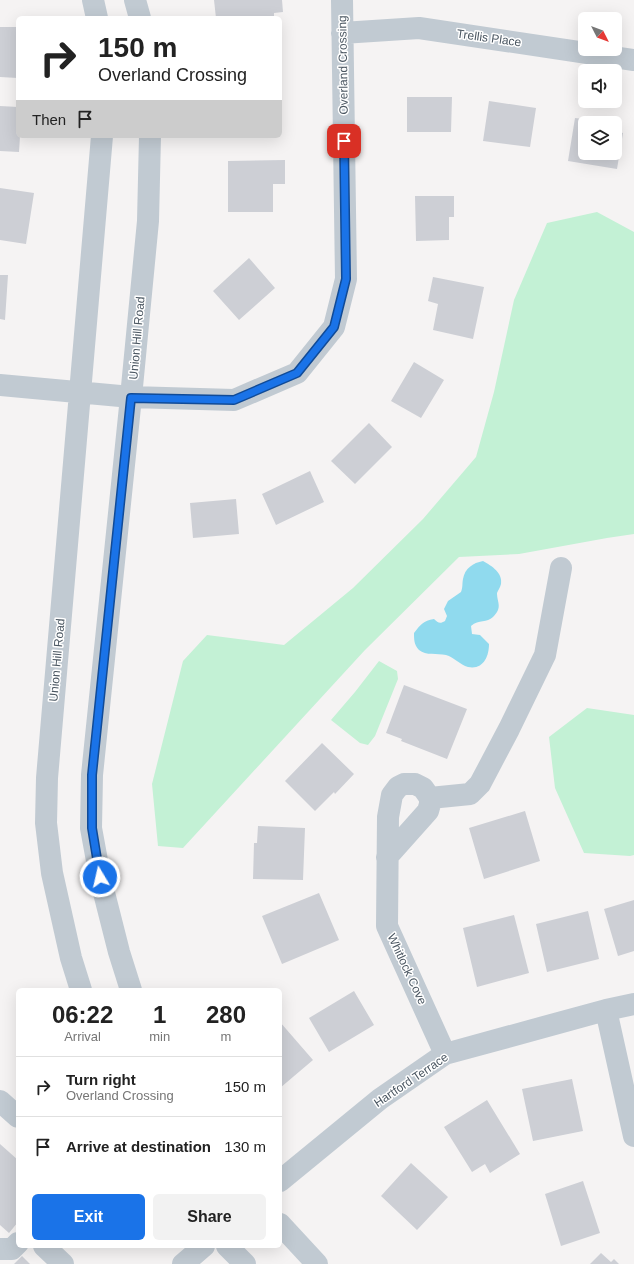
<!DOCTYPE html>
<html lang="en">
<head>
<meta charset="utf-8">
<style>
	:root { --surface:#fff; --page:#f2f2f2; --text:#222; --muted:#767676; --line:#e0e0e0; --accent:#1a73e8 }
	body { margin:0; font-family:Helvetica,sans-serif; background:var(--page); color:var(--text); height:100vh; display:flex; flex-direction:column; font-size:15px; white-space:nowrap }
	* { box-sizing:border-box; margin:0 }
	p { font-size:13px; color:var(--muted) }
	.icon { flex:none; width:22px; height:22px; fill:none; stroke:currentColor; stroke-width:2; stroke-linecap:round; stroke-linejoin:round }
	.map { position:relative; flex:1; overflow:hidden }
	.drawer { position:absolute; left:16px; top:988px; width:266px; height:260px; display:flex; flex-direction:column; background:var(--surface); border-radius:6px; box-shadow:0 4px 16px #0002 }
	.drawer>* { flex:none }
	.top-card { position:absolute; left:16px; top:16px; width:266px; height:122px; border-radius:6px; box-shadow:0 4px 16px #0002; background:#fff; color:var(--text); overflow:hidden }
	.needle { width:26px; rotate:132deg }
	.buttons { position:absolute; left:578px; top:12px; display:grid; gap:8px }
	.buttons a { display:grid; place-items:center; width:44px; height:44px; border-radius:6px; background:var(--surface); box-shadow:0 4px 16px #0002; font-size:20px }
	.pin { position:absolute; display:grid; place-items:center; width:34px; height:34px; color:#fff; margin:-17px; border-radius:8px; box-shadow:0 2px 6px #0006 }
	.me { position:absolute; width:44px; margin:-22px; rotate:351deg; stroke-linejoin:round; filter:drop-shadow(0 0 3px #0008) }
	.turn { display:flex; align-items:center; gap:14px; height:84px; padding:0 16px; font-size:18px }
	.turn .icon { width:52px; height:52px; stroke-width:2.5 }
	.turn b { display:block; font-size:28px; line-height:34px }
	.then { display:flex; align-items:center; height:38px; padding:0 16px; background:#0003; gap:8px; font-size:15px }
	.eta { display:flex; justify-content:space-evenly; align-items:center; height:68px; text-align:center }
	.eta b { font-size:24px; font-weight:700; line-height:28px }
	.cta { display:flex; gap:8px; margin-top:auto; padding:8px 16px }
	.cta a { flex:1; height:46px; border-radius:6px; background:var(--accent); color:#fff; font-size:16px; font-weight:700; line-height:46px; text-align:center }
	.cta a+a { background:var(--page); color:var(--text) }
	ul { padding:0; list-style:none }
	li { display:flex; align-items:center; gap:12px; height:60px; padding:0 16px; border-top:1px solid var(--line) }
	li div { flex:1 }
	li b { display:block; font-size:15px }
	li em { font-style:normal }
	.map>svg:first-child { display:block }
	.green { fill:#c3f1d5 }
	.water { fill:#90daee }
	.building { fill:#cdcfd5 }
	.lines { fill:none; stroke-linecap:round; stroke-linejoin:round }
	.minor { stroke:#c1cad2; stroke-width:22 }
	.route-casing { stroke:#114b97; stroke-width:10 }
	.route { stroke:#1a73e8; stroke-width:7 }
	.labels { text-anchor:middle; stroke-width:3; stroke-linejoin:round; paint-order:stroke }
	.street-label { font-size:12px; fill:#4a5661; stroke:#fff }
</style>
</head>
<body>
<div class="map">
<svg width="634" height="1264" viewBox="0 0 634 1264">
	<rect width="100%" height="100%" fill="#f5f3f3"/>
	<path class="green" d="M597 212 634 232V534L607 538 519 554 459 557 365 650 183 848 158 846 152 784 183 661 207 635 284 645 353 588 423 519 476 457 494 392 514 300 547 223Z
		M379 661 397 671 398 679 375 736 368 745 360 743 331 720 355 692Z
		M587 708 634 715V855L630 856 584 853 555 788 549 737Z"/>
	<path class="water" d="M483 561C492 566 503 573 501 584 500 588 498 590 497 593 497 603 503 607 493 617 487 623 479 619 471 626L472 634 480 635 489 644C489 657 483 670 468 667 460 665 454 657 446 655 437 653 426 656 419 650 414 645 414 639 414 633 421 624 423 621 434 619 438 623 440 624 445 621L447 616 444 609 448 601 461 592C463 587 462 584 463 579 465 568 473 563 483 561Z"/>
	<path class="building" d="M214 0H282L283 12 274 13V18H216Z
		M0 27H18V78L0 77Z
		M407 97H452L451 132H407Z
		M489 101 536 108 530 147 483 141Z
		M0 106 18 107V136H20L19 152 0 151Z
		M575 118 598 121V123H585V153H615V131L623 133 617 169 568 161Z
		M285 160V184H273V212H228V161Z
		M0 188 34 193 26 244 0 240Z
		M415 196H454V217H449V240L416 241Z
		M249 258 275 288 239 320 213 291Z
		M0 275H8L5 320 0 319Z
		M433 277 484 287 473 339 433 330 438 304 428 301Z
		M414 362 444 380 421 418 391 401Z
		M369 423 392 447 355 484 331 461Z
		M310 471 324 502 276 525 262 494Z
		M236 499 239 534 193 538 190 503Z
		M404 685 467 709 447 759 401 741 402 739 386 733Z
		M322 743 354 774 335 794 334 792 315 811 285 781Z
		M525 811 540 861 484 879 469 828Z
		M258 826 305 828 303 880 253 879 254 843H257Z
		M319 893 339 940 282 964 262 916Z
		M634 900V951L618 956 604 909Z
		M588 911 599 959 547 972 536 924Z
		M514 915 529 973 477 987 463 928Z
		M354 991 374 1025 329 1052 309 1018Z
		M280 1022 313 1060 280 1088Z
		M572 1079 583 1131 533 1141 522 1089Z
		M487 1100 520 1154 490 1173 485 1164 472 1172 444 1127Z
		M0 1144 18 1160V1222L9 1233 0 1225Z
		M411 1163 448 1197 417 1230 381 1196Z
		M583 1181 600 1233 561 1246 545 1194Z
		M601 1253 611 1262 614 1259 619 1264H590Z
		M22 1256 30 1264H14Z"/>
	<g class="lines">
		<path class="minor" d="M93 0 97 18
			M135 0 140 18
			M342 33 419 28 634 60
			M0 385 131 397 234 400 297 373 334 327 346 279 342 0
			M430 798 423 788 415 784H404L398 787 392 795 388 817 387 926 445 1054
			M387 857 428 811 430 804V798L470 794 480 784 509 729 545 655 561 568
			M81 990 71 958 52 873 46 823 47 778 102 136
			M131 990 119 952 100 877 91 828 92 775 131 397 148 221 150 136
			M606 1010 634 1136
			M0 1101 18 1117
			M280 1181 380 1099 445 1054 606 1010 634 1004
			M280 1224 317 1264
			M44 1246 63 1264
			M227 1246 245 1264
			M0 1249H12L18 1243
			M183 1264 204 1246"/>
	</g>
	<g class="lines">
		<defs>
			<path id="route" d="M100 877 92 828V775L131 398 234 400 297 373 334 327 346 279 344 141"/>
		</defs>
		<use href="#route" class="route-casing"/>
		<use href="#route" class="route"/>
	</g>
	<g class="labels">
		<g class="street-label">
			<text transform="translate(489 38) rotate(8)" y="4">Trellis Place</text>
			<text transform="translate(343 65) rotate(-91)" y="4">Overland Crossing</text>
			<text transform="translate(137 338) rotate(-85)" y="4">Union Hill Road</text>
			<text transform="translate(57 660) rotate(-85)" y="4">Union Hill Road</text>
			<text transform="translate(407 969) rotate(65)" y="4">Whitlock Cove</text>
			<text transform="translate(411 1080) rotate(-34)" y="4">Hartford Terrace</text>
		</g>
	</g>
</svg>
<div class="buttons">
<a><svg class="needle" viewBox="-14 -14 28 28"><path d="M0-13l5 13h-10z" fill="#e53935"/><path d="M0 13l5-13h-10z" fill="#767676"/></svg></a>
<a><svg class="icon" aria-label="sound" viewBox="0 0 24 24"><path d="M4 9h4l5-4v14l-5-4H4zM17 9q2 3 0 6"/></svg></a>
<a><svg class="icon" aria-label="layers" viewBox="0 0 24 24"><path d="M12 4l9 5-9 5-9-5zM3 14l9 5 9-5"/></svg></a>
</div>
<div class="pin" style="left:344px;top:141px;background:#d93025"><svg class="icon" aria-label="arrive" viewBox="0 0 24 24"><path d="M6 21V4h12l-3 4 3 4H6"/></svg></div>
<svg class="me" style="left:100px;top:877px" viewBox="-20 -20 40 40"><circle r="17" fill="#1a73e8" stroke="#fff" stroke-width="3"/><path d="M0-11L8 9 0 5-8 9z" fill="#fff"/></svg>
<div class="top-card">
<div class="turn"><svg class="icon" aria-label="right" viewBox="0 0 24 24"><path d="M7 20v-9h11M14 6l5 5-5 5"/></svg><div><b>150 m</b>Overland Crossing</div></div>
<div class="then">Then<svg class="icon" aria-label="arrive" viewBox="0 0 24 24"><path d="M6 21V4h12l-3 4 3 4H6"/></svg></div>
</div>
<section class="drawer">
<div class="eta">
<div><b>06:22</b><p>Arrival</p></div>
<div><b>1</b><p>min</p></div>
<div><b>280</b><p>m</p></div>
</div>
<ul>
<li><svg class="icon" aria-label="right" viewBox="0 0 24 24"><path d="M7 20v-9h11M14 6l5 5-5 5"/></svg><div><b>Turn right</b><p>Overland Crossing</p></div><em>150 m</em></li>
<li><svg class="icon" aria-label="arrive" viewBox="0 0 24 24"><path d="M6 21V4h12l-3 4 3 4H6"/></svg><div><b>Arrive at destination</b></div><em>130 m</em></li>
</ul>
<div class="cta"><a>Exit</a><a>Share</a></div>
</section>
</div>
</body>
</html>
